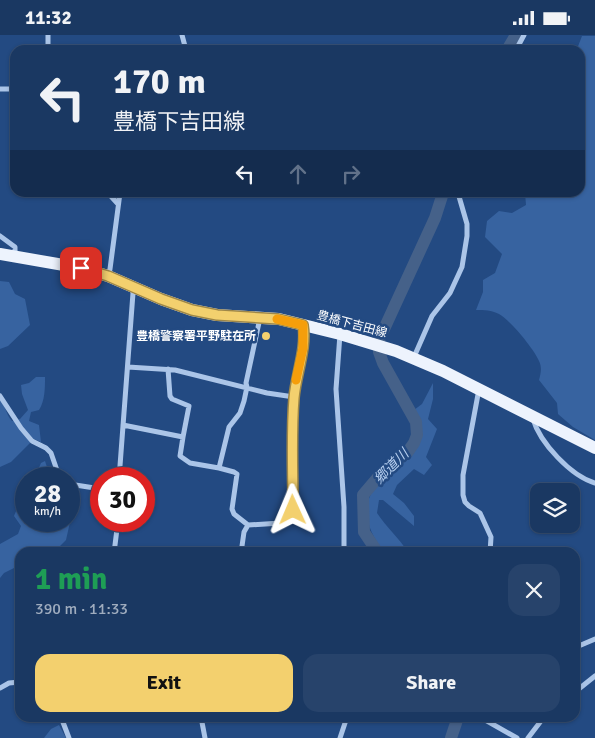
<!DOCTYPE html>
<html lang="en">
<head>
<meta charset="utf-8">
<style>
	:root { --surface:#1a3862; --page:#27436b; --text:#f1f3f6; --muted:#9facbe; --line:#385277; --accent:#f3d06e }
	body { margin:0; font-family:Signika,"Noto Sans JP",sans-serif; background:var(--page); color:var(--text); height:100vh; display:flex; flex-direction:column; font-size:19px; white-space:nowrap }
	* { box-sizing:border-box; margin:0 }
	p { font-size:16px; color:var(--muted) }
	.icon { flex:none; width:28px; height:28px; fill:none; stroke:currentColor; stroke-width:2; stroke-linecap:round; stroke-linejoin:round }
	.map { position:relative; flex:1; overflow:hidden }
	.drawer { position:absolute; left:15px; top:512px; width:565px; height:175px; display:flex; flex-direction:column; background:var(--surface); border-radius:15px; box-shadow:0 1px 4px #0004,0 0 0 1px var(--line) }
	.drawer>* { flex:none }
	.banner { position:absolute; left:10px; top:10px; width:575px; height:152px; border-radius:15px; box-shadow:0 1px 4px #0004,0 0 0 1px var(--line); background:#1a3862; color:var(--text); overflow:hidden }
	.controls { position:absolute; left:530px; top:448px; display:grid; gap:10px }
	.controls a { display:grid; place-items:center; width:50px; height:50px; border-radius:10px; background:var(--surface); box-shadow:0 1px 4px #0004,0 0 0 1px var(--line); font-size:25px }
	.speed { position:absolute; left:15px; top:432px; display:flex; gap:10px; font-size:25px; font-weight:700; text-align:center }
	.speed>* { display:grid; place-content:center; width:65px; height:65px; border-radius:50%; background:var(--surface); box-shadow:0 1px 4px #0004,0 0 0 1px var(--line); line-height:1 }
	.speed small { font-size:12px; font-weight:400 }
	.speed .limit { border:8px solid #d22; background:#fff; color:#111 }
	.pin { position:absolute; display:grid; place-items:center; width:42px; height:42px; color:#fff; margin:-21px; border-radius:10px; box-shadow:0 2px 8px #0006 }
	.me { position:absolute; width:55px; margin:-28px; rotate:359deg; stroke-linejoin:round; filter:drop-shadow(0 0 4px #0008) }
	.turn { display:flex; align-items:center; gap:18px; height:105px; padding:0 20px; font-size:22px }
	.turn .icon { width:65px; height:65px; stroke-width:2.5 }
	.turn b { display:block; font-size:35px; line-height:42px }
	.lanes { display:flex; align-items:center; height:48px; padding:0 20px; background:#0003; justify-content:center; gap:25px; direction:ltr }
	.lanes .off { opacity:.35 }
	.round { display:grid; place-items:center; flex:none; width:52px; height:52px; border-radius:15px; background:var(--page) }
	.head { display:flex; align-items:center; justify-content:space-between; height:85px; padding:0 20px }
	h1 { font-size:30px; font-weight:700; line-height:38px; color:#1e9e55 }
	.action { display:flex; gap:10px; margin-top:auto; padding:10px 20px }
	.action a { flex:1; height:58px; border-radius:15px; background:var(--accent); color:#111; font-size:20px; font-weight:700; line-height:58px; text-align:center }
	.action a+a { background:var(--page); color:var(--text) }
	.status { display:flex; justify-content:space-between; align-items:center; height:35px; padding:0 25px; background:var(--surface); direction:ltr }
	.status svg { height:14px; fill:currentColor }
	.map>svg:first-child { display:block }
	.green { fill:#3763a0 }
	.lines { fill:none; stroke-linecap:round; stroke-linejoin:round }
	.river { stroke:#456189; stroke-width:12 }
	.minor { stroke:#abc5e8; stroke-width:5 }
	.primary { stroke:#edf3fd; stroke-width:12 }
	.route-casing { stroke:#9e8748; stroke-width:12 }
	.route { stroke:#f3d06e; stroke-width:9 }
	.slow { stroke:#f59e0b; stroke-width:9 }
	.poi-dot { fill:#f3d06e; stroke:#234a82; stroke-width:2 }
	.labels { text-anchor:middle; stroke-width:5; stroke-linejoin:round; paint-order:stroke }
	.street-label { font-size:12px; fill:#fff; stroke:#234a82 }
	.poi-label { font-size:12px; font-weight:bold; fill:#fff; stroke:#234a82; text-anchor:end }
	.water-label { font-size:14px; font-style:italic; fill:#b7cfef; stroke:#234a82 }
</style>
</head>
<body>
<div class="status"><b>11:32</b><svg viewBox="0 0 49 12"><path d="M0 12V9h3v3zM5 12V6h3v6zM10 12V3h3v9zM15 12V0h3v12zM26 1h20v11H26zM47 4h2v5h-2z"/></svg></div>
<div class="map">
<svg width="595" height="703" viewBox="0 0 595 703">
	<rect width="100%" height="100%" fill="#234a82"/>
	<path class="green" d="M582 1H595V405L573 392 558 379 557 368 539 345C541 338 542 332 539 326 534 314 510 285 499 279 491 275 485 275 476 275L483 257V245L495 238 502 219 485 202 487 186 499 176 512 178 526 170 525 158H580V15H572L577 14Z
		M0 246 9 247 15 259 25 264 30 290 8 311 0 314Z
		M36 342H45C45 353 45 366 39 375L31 377 29 386 39 390 41 407 34 404 11 427 0 432V365C6 371 6 380 12 386L20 384 28 375 22 359 21 350 29 348Z
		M433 348V364L428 384 437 394 426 422 432 430 424 440 414 434 397 450 393 459 404 468 414 481V491L383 465H379L377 478C386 492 399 503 408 517H383C368 494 358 473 378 448 381 443 385 437 390 433 399 426 414 420 418 408 423 397 418 385 414 375L422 369Z
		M45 426 51 444H36L35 442 41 428Z
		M26 466V486H69V484L70 487 66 505 57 514 20 518V530L4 538 0 543V509L18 499 21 491 14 481 19 469Z
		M59 690 66 703H44L51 694Z"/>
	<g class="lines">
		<path class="river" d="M507 15 516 0
			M379 305 435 183 443 158
			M378 518 364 497 363 460 386 433 407 418 414 408 417 400 416 387 383 328 379 317
			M451 703 458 682"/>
		<path class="minor" d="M182 0 186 15
			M48 15V0
			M516 15 524 0
			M0 54H15
			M108 158 118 169
			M0 201 15 212V221
			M108 241 110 234 120 158
			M340 299 336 354 344 472V518
			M414 322 432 281 450 258 462 232 467 201V189L458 158
			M128 332 175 335 267 358 294 362
			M168 334 170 361 172 364 189 371 183 402
			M479 354 463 440V460L465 467 469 471 480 478 491 502 490 518
			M0 361 21 393 32 406 46 413 51 418 60 444
			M533 384C540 408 571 441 595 448
			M123 390 183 402 180 421 190 428 219 433
			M119 444 133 258 135 253
			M69 449 101 454
			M248 490 281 488 285 487 292 480V394L295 354 303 313V290
			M114 518 118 486
			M241 518 244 497 248 490 234 479 232 474 237 439 234 437 219 433 229 392 240 378 244 366 247 352 246 348 260 283
			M575 611 581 610 595 604
			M0 653 9 648 20 647
			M575 657 595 641
			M61 682 69 703
			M201 682 205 703
			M480 682 517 703
			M340 703 347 682
			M528 703 544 682"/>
		<path class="primary" d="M0 219 81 233 108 241 161 264 192 275 217 280 279 284 340 299 396 316 443 336 595 413"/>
	</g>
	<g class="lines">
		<defs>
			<path id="route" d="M81 233 108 241 161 264 192 275 217 280 278 284 303 290C307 313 296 339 294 363 291 400 293 437 293 475"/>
		</defs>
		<use href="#route" class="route-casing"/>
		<use href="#route" class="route"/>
		<path class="slow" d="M277 284 303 290V313L296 345"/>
	</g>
	<circle class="poi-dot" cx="266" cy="301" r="5"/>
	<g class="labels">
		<g class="street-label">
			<text transform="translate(352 289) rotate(15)" y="4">豊橋下吉田線</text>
		</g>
		<g class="poi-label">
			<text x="256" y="305">豊橋警察署平野駐在所</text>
		</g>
		<g class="water-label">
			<text transform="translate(391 431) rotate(-45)" y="5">郷道川</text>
		</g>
	</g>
</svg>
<div class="controls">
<a><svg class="icon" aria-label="layers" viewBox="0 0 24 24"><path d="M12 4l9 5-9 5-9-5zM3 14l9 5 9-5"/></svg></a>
</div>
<div class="speed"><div>28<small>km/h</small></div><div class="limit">30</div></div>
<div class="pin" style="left:81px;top:233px;background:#d93025"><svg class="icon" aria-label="arrive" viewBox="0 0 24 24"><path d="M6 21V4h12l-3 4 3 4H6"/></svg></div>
<svg class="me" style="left:293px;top:475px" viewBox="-20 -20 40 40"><path d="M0-17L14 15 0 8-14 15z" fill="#f3d06e" stroke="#fff" stroke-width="4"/></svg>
<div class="banner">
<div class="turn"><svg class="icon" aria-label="left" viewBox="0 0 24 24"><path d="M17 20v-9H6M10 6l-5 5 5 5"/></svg><div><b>170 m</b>豊橋下吉田線</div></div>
<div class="lanes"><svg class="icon" aria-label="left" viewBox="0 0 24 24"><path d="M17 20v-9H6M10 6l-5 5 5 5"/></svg><svg class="icon off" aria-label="ahead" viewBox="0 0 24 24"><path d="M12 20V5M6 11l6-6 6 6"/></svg><svg class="icon off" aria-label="right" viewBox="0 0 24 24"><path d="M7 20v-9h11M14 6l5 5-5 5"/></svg></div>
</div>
<section class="drawer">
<div class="head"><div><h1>1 min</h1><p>390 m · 11:33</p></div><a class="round"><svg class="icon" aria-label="close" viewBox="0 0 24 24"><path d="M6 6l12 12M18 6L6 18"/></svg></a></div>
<div class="action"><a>Exit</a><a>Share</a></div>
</section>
</div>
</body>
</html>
